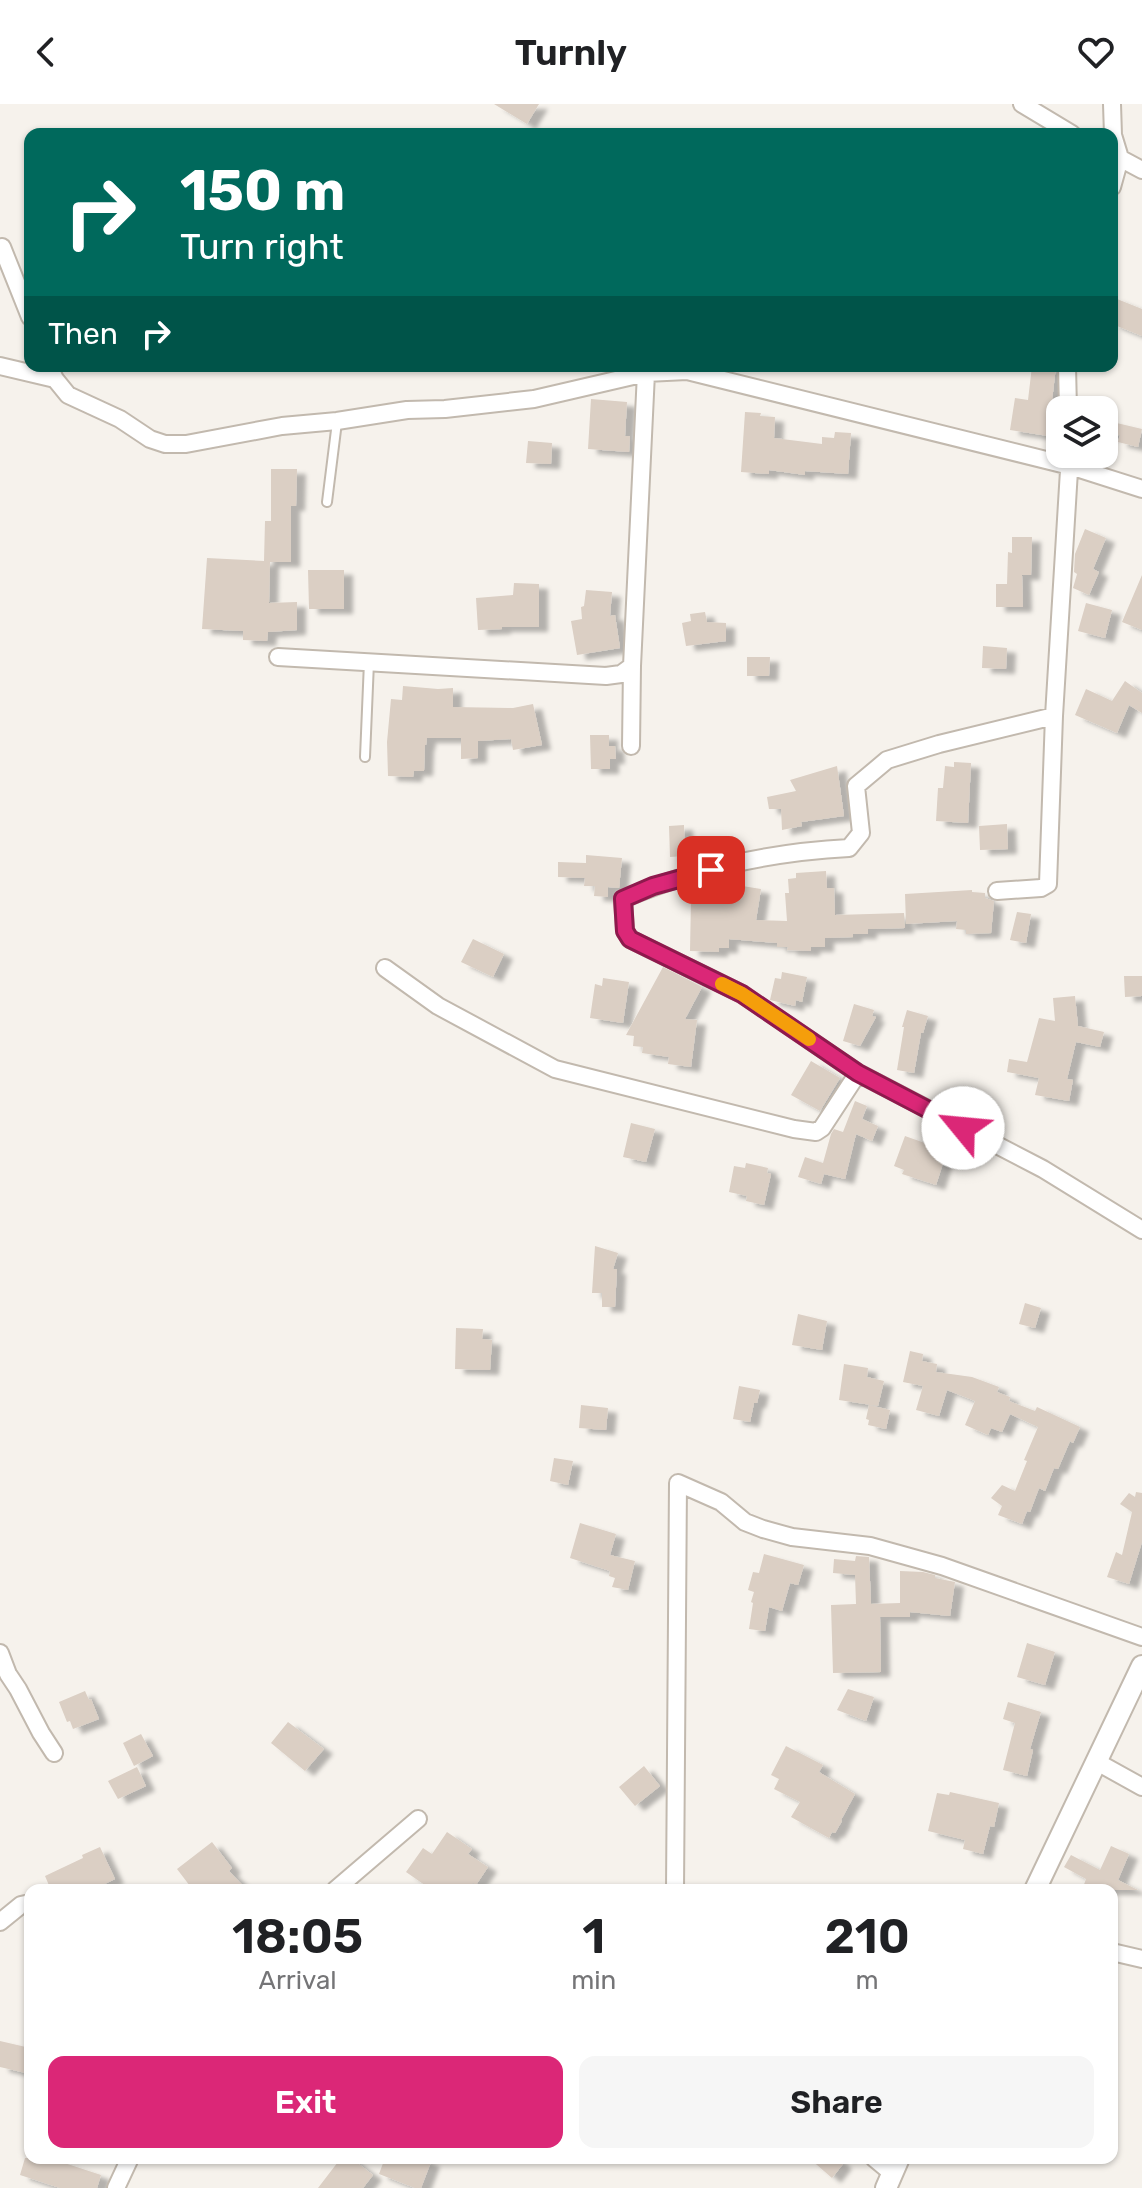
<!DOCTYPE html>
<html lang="en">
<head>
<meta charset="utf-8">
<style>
	:root { --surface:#fff; --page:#f6f6f6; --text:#202124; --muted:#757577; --accent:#db2777 }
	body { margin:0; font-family:Rubik,sans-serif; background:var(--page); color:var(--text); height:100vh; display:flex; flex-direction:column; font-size:30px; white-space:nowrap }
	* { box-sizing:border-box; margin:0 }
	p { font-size:26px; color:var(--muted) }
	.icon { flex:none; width:44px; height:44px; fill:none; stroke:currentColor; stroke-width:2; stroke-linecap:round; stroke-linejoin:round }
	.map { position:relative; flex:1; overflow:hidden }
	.panel { position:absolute; left:24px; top:1780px; width:1094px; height:280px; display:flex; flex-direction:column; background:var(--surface); border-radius:16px; box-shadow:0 2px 6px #0004 }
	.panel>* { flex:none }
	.banner { position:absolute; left:24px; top:24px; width:1094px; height:244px; border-radius:16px; box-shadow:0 2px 6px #0004; background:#00695c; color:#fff; overflow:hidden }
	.buttons { position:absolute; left:1046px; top:292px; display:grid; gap:16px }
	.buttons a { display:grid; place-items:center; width:72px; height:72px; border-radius:16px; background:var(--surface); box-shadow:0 2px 6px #0004; font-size:40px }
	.pin { position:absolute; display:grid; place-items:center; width:68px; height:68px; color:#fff; margin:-34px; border-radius:16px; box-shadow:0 4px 12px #0006 }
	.me { position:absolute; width:88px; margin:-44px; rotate:298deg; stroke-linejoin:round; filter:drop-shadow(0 0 6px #0008) }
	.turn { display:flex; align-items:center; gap:28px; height:168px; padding:0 24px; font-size:36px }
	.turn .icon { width:104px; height:104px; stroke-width:2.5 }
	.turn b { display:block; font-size:56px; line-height:68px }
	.then { display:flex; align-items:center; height:76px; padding:0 24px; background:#0003; gap:16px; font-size:30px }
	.eta { display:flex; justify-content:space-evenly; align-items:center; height:136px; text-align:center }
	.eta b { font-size:48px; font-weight:600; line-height:56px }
	.cta { display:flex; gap:16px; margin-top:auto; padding:16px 24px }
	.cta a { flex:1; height:92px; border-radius:16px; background:var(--accent); color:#fff; font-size:32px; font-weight:600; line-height:92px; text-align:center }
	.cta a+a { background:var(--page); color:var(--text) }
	header { display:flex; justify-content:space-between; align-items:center; height:104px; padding:0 24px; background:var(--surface); font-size:36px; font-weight:600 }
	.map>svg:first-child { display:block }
	.building { fill:#dbcfc4; filter:url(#shadow) }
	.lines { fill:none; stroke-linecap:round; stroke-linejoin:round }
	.service-casing { stroke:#c2b9ae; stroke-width:12 }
	.minor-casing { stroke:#c2b9ae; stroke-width:20 }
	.tertiary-casing { stroke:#c2b9ae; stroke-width:24 }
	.service { stroke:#fff; stroke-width:8 }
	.minor { stroke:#fff; stroke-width:16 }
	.tertiary { stroke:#fff; stroke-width:20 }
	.route-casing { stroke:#8e194d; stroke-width:20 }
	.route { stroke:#db2777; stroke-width:14 }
	.slow { stroke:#f59e0b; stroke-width:14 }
</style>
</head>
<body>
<header><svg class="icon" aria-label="back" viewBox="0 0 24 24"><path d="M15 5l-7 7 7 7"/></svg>Turnly<svg class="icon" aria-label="heart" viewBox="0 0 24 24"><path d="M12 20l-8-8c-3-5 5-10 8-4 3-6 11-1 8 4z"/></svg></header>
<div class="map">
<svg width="1142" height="2084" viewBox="0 0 1142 2084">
	<defs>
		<filter id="shadow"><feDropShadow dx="9" dy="5" stdDeviation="2" flood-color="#0004"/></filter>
	</defs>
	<rect width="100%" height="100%" fill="#f6f2ec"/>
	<path class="building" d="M494 0H539L527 20Z
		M1112 193 1142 205V232L1112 220Z
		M1032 262H1056L1048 332 1010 326 1015 294 1028 296Z
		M591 295 627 298 625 332H630L629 348 588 345Z
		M745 308 761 309 760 312 775 313 774 334 822 340V333L834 334 835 328 851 329 848 370 805 367V371L769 366V370L741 368Z
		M1104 316 1142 325 1138 343 1118 338 1120 331 1104 332Z
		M528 337 552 339 551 360 526 359Z
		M271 365H297L296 402H291V458H268H270L269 499 297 498V526L268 528 267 537 243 536V527L202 525 207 454 264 457 265 417H271Z
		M1085 425 1106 434 1093 465 1099 468 1089 491 1073 484 1077 470 1074 468 1075 450Z
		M1012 433H1032L1031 471H1022L1023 503H996V480H1007L1008 448 1012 449Z
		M308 466H344V505H309Z
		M1142 471V526L1122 518Z
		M514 479 539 480V523H502V525L478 526 476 494 513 491Z
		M586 486 612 488 610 512 615 511 620 544 577 551 571 517 582 515 581 503 584 502Z
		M1086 499 1112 506 1105 534 1078 527Z
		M705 508 707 518 726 519V537L686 542 682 519 691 517 690 510Z
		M983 542 1007 544 1006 565 982 564Z
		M747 553H770L769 572H747Z
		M1125 577 1142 589V609L1129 601 1117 629 1075 611 1086 585 1112 597Z
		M403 582 438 585 453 584V603L513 604 533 600 542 641 513 646 511 635 478 637V654L461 655V634H427L426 641H425L424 667H414L413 673 388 672 387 638 391 595 402 596Z
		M590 631H609V642H615L616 655H610V665H591Z
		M954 658 971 659 968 719 936 717 938 684H943L945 662 954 663Z
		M837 662 844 712 801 718 802 722 782 726 781 705H769L767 693 796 687 790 676Z
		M1007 720 1008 745 980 746 979 722Z
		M684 721 685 752 670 753 669 722Z
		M586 751 622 754 619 784 608 783V793L594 792 595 782H584L585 774 558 773V758L586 759Z
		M826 767 827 784H834L835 811 904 809 905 824 868 825V830H853V833L825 834V843H811V847L787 846 788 843H777V839L729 835V844H719V848L690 847 691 796 689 795 691 782 711 777 761 785 756 816 787 817 785 789H789L788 775 796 774V769Z
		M972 786V788L985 789V794L994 797 991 829 966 830V826L956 825 957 817 906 820 905 790Z
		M1017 808 1031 810 1026 839 1010 836Z
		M473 835 504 850 493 873 461 858Z
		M663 863 702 883 685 915 697 916 691 963 668 960 669 953 642 949 643 943 633 942 634 932 626 931Z
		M782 868 807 873 802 898 796 896 795 902 770 896 775 874 781 875Z
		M1124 872H1142V892L1125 893Z
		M603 874 629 878 623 919 590 914 595 880 602 882Z
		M1075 892 1078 922 1104 928 1100 943 1076 938 1067 975 1073 976 1069 997 1035 991 1039 974 1007 968 1009 955 1027 958 1039 914 1055 917 1053 894Z
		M854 900 874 906 872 912 876 913 860 942 843 937Z
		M907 906 928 912 923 929H921L914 969 897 966 904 923H902Z
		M811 957 840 974 820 1007 791 991Z
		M855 997 867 1002 862 1015 878 1022 872 1037 856 1030 845 1075 824 1070 821 1080 798 1073 805 1053 823 1059 831 1030 834 1025 843 1028Z
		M631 1019 655 1025 646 1058 623 1053Z
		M905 1032 947 1047 936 1081 902 1070 904 1066 894 1062Z
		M746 1059 768 1064 767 1069 771 1070 764 1101 746 1097 747 1092 729 1088 734 1062 745 1064Z
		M595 1142 618 1149 613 1165H617L615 1203H602V1189H592Z
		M1025 1199 1041 1204 1035 1224 1019 1220Z
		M798 1210 827 1217 822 1246 792 1241Z
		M456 1224 483 1225 482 1235 492 1236 490 1266 455 1265Z
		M910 1247 923 1250 922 1257 937 1260 936 1268 972 1273 999 1283 997 1288 1010 1293 1009 1297 1035 1307 1037 1303 1080 1323 1073 1339 1070 1337 1058 1365 1054 1364 1045 1387 1039 1384 1030 1408 1027 1407 1022 1420 998 1411 1002 1402 991 1394 1002 1381 1015 1387 1027 1357 1024 1356 1038 1323 1010 1310 1002 1328 991 1324 988 1331 965 1321 975 1297 947 1286 939 1312 916 1306 923 1282 903 1278Z
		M844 1260 868 1264 867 1273 884 1277 878 1302 839 1296Z
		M739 1282 760 1286 757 1299H754L750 1318 733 1315Z
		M581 1301 608 1304 606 1326 579 1324Z
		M869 1301 890 1306 886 1325 868 1321 869 1316 866 1315Z
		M554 1354 573 1357 568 1381 550 1377Z
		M1136 1388 1142 1389V1438L1129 1480 1107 1473 1116 1448 1122 1451 1132 1408 1120 1400 1129 1389 1135 1393Z
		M580 1419 616 1430 610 1451 635 1457 628 1486 612 1483 615 1474 609 1472 610 1467 570 1454Z
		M764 1450 804 1461 798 1481 790 1479 782 1507 769 1503 765 1527 749 1525 753 1499 751 1498 754 1488 748 1486 753 1468 759 1469Z
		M856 1452 869 1453 871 1500 900 1499V1467L923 1468 935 1471V1474L955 1478 950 1512 910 1508V1513H880L881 1568 833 1569 831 1501 856 1500 855 1471 833 1469 834 1455 855 1457Z
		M1027 1539 1055 1548 1045 1581 1017 1573Z
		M848 1585 874 1593 866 1617 837 1606Z
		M85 1587 89 1596 91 1595 99 1615 73 1625 70 1617 67 1618 59 1598Z
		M1008 1598 1041 1608 1030 1645 1033 1646 1027 1672 1003 1666 1015 1619 1003 1615Z
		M288 1618 324 1645 305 1667 271 1639Z
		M141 1630 153 1652 134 1662 123 1639Z
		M786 1642 823 1661 819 1668 855 1690 841 1716 842 1717 835 1729 832 1728 829 1734 791 1713 800 1698 774 1685 779 1675 771 1671Z
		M644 1662 660 1682 635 1702 619 1683Z
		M137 1663 146 1682 118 1695 108 1677Z
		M950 1688 999 1699 994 1723 990 1722 983 1750 963 1745 965 1736 928 1727 937 1689 949 1691Z
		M447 1728 472 1745 468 1750 488 1763 476 1781 473 1779 468 1786H432L406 1768 423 1744 432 1750Z
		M212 1738 232 1764 229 1767 247 1786H193L177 1765Z
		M1111 1742 1129 1750 1118 1776 1138 1786H1082L1086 1775 1064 1763 1071 1751 1100 1766Z
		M100 1743 115 1775 92 1786H51L45 1772 83 1754 82 1751Z
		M0 1937 30 1944V1970L0 1963Z
		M25 2054H49L101 2071 97 2084H60L20 2071Z
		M341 2054H351L373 2071 363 2084H318Z
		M385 2054H421L431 2058 421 2084H415L379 2070Z
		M809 2054H836L843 2060 832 2074Z"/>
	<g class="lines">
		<defs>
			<path id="service" d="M327 398 337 318
				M365 653 369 558"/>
			<path id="minor" d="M1022 0 1072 30
				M1112 0 1113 31 1120 54 1112 83
				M1112 50 1142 66
				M2 143 30 213
				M0 262 55 275
				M49 262 55 275 68 291 120 315 150 335 165 340H186L282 322 337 317 407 306 445 305 534 295 646 269 687 267 1070 362 1142 385
				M1067 262 1068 306
				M278 553 606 572 621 570 632 562 646 269
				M1054 612 939 640 887 656 856 682 861 729 849 744C772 748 694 765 623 795L625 827 630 835 742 890 858 969 1043 1065 1142 1126
				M631 642 632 562
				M997 787 1041 784 1048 780 1054 612 1070 350
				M385 864 438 902 555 965 794 1025 816 1028 822 1024 858 969
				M0 1549 8 1570 18 1585 41 1629 54 1649
				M1097 1658 1142 1683
				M335 1786 418 1715
				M675 1786 678 1379 721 1398 745 1418 763 1425 792 1433 870 1442 942 1462 1142 1533
				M0 1818 21 1801 30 1799
				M1112 1848 1142 1855
				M874 2054 892 2069
				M116 2084 130 2054"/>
			<path id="tertiary" d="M1035 1786 1142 1562
				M886 2084 899 2054"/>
		</defs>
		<use href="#service" class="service-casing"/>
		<use href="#minor" class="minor-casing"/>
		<use href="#tertiary" class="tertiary-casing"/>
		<use href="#service" class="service"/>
		<use href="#minor" class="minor"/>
		<use href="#tertiary" class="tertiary"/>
	</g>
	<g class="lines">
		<defs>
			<path id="route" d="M711 766 653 782 623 795 625 827 630 835 742 890 858 969 963 1024"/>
		</defs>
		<use href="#route" class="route-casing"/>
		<use href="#route" class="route"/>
		<path class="slow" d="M722 880 742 890 809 935"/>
	</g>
</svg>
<div class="buttons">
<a><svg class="icon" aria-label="layers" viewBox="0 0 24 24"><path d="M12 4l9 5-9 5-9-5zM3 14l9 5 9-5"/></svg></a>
</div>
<div class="pin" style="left:711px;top:766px;background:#d93025"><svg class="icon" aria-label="arrive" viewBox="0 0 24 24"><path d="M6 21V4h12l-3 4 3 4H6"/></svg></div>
<svg class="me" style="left:963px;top:1024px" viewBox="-20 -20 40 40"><circle r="19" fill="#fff"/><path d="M0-13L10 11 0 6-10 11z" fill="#db2777"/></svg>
<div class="banner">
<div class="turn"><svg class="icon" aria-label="right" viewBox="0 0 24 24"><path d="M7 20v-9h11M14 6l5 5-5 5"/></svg><div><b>150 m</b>Turn right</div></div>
<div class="then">Then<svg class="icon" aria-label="right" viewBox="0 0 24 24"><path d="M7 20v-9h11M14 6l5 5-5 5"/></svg></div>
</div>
<section class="panel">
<div class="eta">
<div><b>18:05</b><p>Arrival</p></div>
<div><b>1</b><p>min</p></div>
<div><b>210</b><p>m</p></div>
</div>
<div class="cta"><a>Exit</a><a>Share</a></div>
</section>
</div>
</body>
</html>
